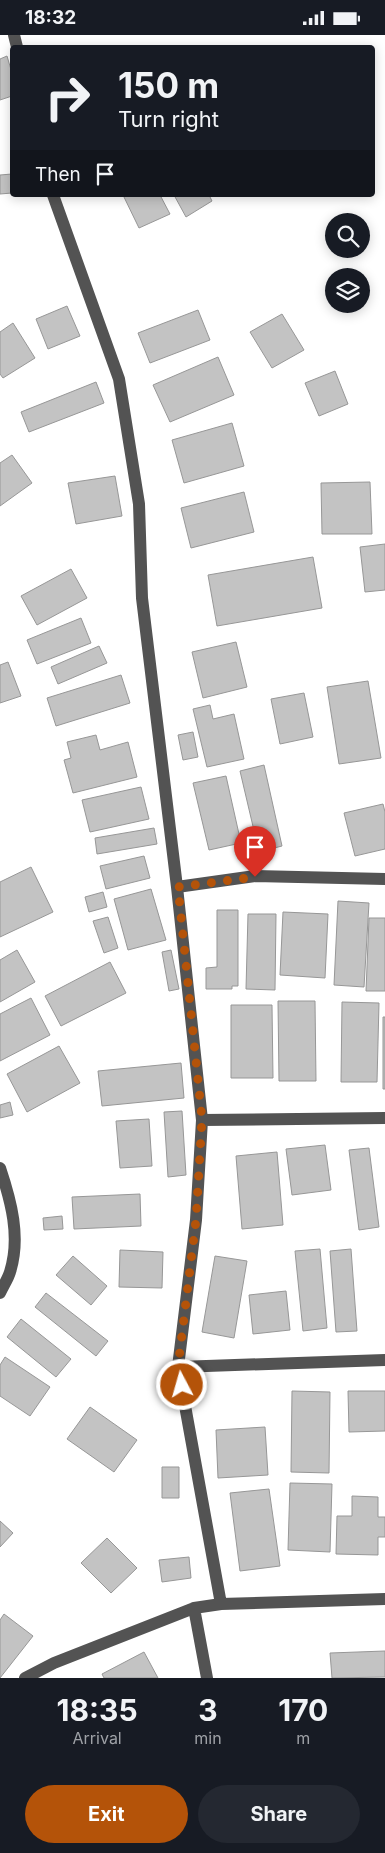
<!DOCTYPE html>
<html lang="en">
<head>
<meta charset="utf-8">
<style>
	:root { --surface:#171b24; --page:#242831; --text:#f1f3f6; --muted:#9ea1a6; --accent:#b45309 }
	body { margin:0; font-family:Inter,sans-serif; background:var(--page); color:var(--text); height:100vh; display:flex; flex-direction:column; font-size:19px; white-space:nowrap }
	* { box-sizing:border-box; margin:0 }
	p { font-size:16px; color:var(--muted) }
	.icon { flex:none; width:28px; height:28px; fill:none; stroke:currentColor; stroke-width:2; stroke-linecap:round; stroke-linejoin:round }
	.map { position:relative; height:1643px; overflow:hidden }
	.side { display:flex; flex-direction:column; background:var(--surface); flex:1 }
	.side>* { flex:none }
	.top-card { position:absolute; left:10px; top:10px; width:365px; height:152px; border-radius:5px; box-shadow:0 2px 12px #0003; background:#171b24; color:var(--text); overflow:hidden }
	.fabs { position:absolute; left:325px; top:178px; display:grid; gap:10px }
	.fabs a { display:grid; place-items:center; width:45px; height:45px; border-radius:50%; background:var(--surface); box-shadow:0 2px 12px #0003; font-size:25px }
	.pin { position:absolute; display:grid; place-items:center; width:42px; height:42px; color:#fff; margin:-51px -21px; border-radius:50% 50% 50% 0; rotate:-45deg; box-shadow:0 0 5px #0007 }
	.pin .icon { rotate:45deg }
	.me { position:absolute; width:55px; margin:-28px; rotate:354deg; stroke-linejoin:round; filter:drop-shadow(0 0 4px #0008) }
	.turn { display:flex; align-items:center; gap:18px; height:105px; padding:0 25px; font-size:22px }
	.turn .icon { width:65px; height:65px; stroke-width:2.5 }
	.turn b { display:block; font-size:35px; line-height:42px }
	.then { display:flex; align-items:center; height:48px; padding:0 25px; background:#0003; gap:10px; font-size:19px }
	.eta { display:flex; justify-content:space-evenly; align-items:center; height:85px; text-align:center }
	.eta b { font-size:30px; font-weight:700; line-height:35px }
	.action { display:flex; gap:10px; margin-top:auto; padding:10px 25px }
	.action a { flex:1; height:58px; border-radius:30px; background:var(--accent); color:#fff; font-size:20px; font-weight:700; line-height:58px; text-align:center }
	.action a+a { background:var(--page); color:var(--text) }
	.status { display:flex; justify-content:space-between; align-items:center; height:35px; padding:0 25px; background:var(--surface); direction:ltr }
	.status svg { height:14px; fill:currentColor }
	.map>svg:first-child { display:block }
	.building { fill:#c3c3c3; stroke:#979797 }
	.lines { fill:none; stroke-linecap:round; stroke-linejoin:round }
	.minor { stroke:#535353; stroke-width:12 }
	.route { stroke:#b45309; stroke-width:9; stroke-dasharray:0 16.2 }
</style>
</head>
<body>
<div class="status"><b>18:32</b><svg viewBox="0 0 49 12"><path d="M0 12V9h3v3zM5 12V6h3v6zM10 12V3h3v9zM15 12V0h3v12zM26 1h20v11H26zM47 4h2v5h-2z"/></svg></div>
<div class="map">
<svg width="385" height="1643" viewBox="0 0 385 1643">
	<rect width="100%" height="100%" fill="#fff"/>
	<path class="building" d="M7 21 12 38V61L0 65V24Z
		M12 139V158L0 159V140Z
		M123 160H160L170 179 139 193Z
		M174 160H209L212 166 186 182Z
		M67 271 80 301 48 314 36 284Z
		M198 275 210 305 150 328 138 298Z
		M282 279 304 315 272 333 250 297Z
		M13 288 35 323 3 343 0 339V297Z
		M218 322 234 360 170 387 153 350Z
		M335 336 348 369 319 381 305 348Z
		M96 347 104 368 29 397 21 377Z
		M232 388 244 431 184 448 172 405Z
		M12 420 32 448 0 471V428Z
		M115 441 122 481 76 489 68 448Z
		M370 447 372 499H322L321 448Z
		M244 457 254 497 191 513 181 473Z
		M385 509V555L365 557 360 512Z
		M313 522 322 573 217 591 208 540Z
		M71 534 87 563 37 590 21 561Z
		M81 583 91 608 37 629 27 605Z
		M236 607 247 652 203 663 192 617Z
		M99 611 107 628 58 649 51 632Z
		M8 627 21 661 0 668V630Z
		M121 640 130 668 56 691 47 663Z
		M368 646 381 723 339 729 327 652Z
		M304 658 313 702 280 709 271 664Z
		M210 670 213 684 234 679 244 724 207 732 193 674Z
		M193 697 198 722 183 725 178 700Z
		M96 700 100 715 128 707 137 742 73 758 64 725 71 723 67 707Z
		M264 730 282 811 259 817 240 736Z
		M226 741 241 808 209 815 193 748Z
		M141 752 149 784 90 797 82 765Z
		M383 769 385 777V814L355 821 344 778Z
		M154 793 157 809 97 819 95 803Z
		M144 821 150 843 106 854 100 831Z
		M31 832 53 877 0 902V847Z
		M151 854 166 905 128 915 114 864Z
		M103 857 107 872 89 877 85 862Z
		M338 866 369 868 364 952 334 950Z
		M217 875H238V951H232V954H206V933L217 932Z
		M283 877 328 879 325 943 280 940Z
		M248 879H276L275 955 246 954Z
		M108 882 118 913 104 918 93 886Z
		M369 883H385V956H366Z
		M17 915 35 947 0 967V925Z
		M171 915 179 954 169 956 162 917Z
		M110 927 126 958 61 991 45 961Z
		M31 963 50 1000 0 1026V979Z
		M278 966H315L316 1046H279Z
		M342 967 379 968 377 1047H341Z
		M231 970H272L273 1043H231Z
		M383 982H385V1054H383Z
		M59 1011 80 1048 27 1077 7 1039Z
		M181 1028 184 1063 102 1071 98 1036Z
		M10 1067 13 1080 0 1083V1070Z
		M182 1076 186 1140 168 1142 164 1077Z
		M149 1084 152 1131 120 1133 116 1086Z
		M325 1110 331 1155 292 1160 286 1114Z
		M369 1113 379 1192 359 1195 349 1115Z
		M277 1117 283 1190 242 1194 236 1121Z
		M140 1159 141 1191 74 1194 72 1162Z
		M62 1181 63 1194 44 1195 43 1183Z
		M320 1214 327 1293 303 1296 295 1216Z
		M351 1214 357 1296 336 1297 330 1216Z
		M120 1215 163 1217 162 1253 119 1252Z
		M73 1221 107 1251 91 1270 56 1240Z
		M215 1221 247 1226 234 1303 202 1297Z
		M286 1256 290 1295 253 1299 249 1260Z
		M46 1258 108 1306 96 1321 35 1272Z
		M21 1284 71 1324 56 1342 7 1302Z
		M5 1322 50 1352 30 1381 0 1361V1330Z
		M292 1356 330 1357 329 1438 291 1437Z
		M348 1356H385V1396L349 1397Z
		M90 1372 137 1405 114 1437 67 1404Z
		M265 1392 268 1440 218 1443 216 1395Z
		M162 1432H179V1463H162Z
		M290 1448 332 1449 330 1517 288 1515Z
		M269 1454 280 1531 240 1536 230 1458Z
		M352 1461 378 1462V1482H385V1502H378V1520L336 1519 337 1481H352Z
		M0 1486 13 1498 0 1512Z
		M107 1503 137 1533 111 1558 81 1528Z
		M189 1522 191 1543 162 1547 159 1525Z
		M4 1579 33 1601 0 1643V1585Z
		M385 1616V1642L332 1643 330 1618Z
		M144 1617 158 1643H104L102 1639Z"/>
	<g class="lines">
		<path class="minor" d="M14 0 17 12
			M53 160 119 344 139 469 142 563 177 852 202 1085 196 1185 178 1332 221 1569
			M177 852 255 841 385 844
			M202 1085 385 1083
			M0 1133C11 1166 21 1202 10 1237 8 1244 3 1251 0 1258
			M178 1332 385 1325
			M194 1573 207 1643
			M25 1643 54 1628 194 1573 221 1569 385 1564"/>
	</g>
	<g class="lines">
		<path class="route" d="M182 1350 178 1332 196 1185 202 1084 178 852 255 842"/>
	</g>
</svg>
<div class="fabs">
<a><svg class="icon" aria-label="search" viewBox="0 0 24 24"><circle cx="10" cy="10" r="6"/><path d="M15 15l6 6"/></svg></a>
<a><svg class="icon" aria-label="layers" viewBox="0 0 24 24"><path d="M12 4l9 5-9 5-9-5zM3 14l9 5 9-5"/></svg></a>
</div>
<div class="pin" style="left:255px;top:842px;background:#d93025"><svg class="icon" aria-label="arrive" viewBox="0 0 24 24"><path d="M6 21V4h12l-3 4 3 4H6"/></svg></div>
<svg class="me" style="left:182px;top:1350px" viewBox="-20 -20 40 40"><circle r="17" fill="#b45309" stroke="#fff" stroke-width="3"/><path d="M0-11L8 9 0 5-8 9z" fill="#fff"/></svg>
<div class="top-card">
<div class="turn"><svg class="icon" aria-label="right" viewBox="0 0 24 24"><path d="M7 20v-9h11M14 6l5 5-5 5"/></svg><div><b>150 m</b>Turn right</div></div>
<div class="then">Then<svg class="icon" aria-label="arrive" viewBox="0 0 24 24"><path d="M6 21V4h12l-3 4 3 4H6"/></svg></div>
</div>
</div>
<section class="side">
<div class="eta">
<div><b>18:35</b><p>Arrival</p></div>
<div><b>3</b><p>min</p></div>
<div><b>170</b><p>m</p></div>
</div>
<div class="action"><a>Exit</a><a>Share</a></div>
</section>
</body>
</html>
